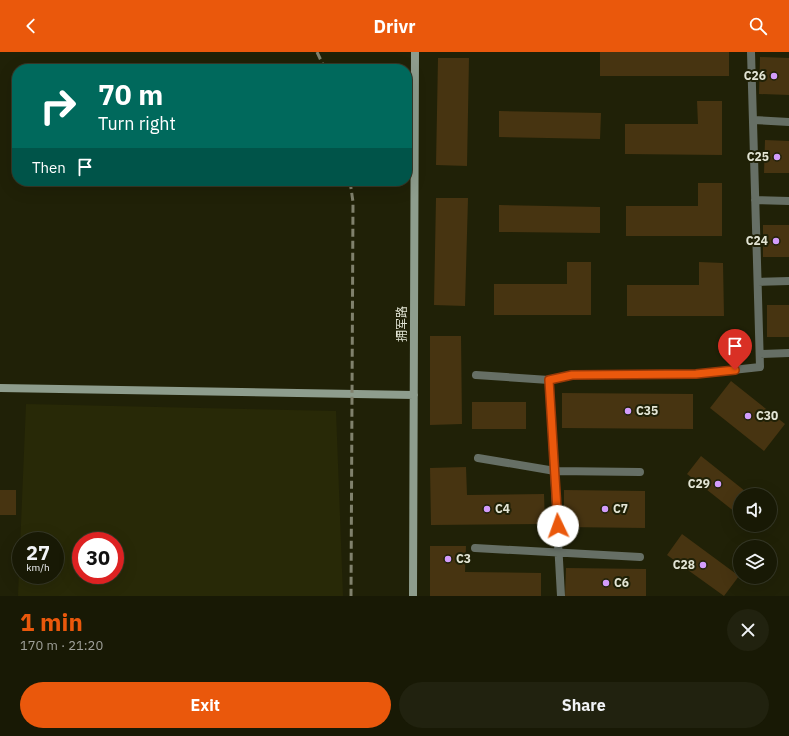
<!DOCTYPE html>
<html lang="en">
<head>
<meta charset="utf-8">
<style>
	:root { --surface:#181905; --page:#21220f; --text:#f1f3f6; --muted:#9fa09a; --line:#363827; --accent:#ea580c }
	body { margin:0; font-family:"IBM Plex Sans","Noto Sans SC",sans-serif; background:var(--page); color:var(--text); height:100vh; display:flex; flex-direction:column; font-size:15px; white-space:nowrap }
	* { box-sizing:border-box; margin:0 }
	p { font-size:13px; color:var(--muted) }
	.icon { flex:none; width:22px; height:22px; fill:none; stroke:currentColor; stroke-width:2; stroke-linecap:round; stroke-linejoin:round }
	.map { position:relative; height:544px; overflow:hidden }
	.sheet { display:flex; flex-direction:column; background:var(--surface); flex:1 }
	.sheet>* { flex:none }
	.guide { position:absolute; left:12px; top:12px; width:400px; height:122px; border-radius:16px; box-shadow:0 4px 16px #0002,0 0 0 1px var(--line); background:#00695c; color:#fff; overflow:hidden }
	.buttons { position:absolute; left:733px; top:436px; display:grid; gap:8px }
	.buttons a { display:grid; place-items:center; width:44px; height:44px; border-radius:50%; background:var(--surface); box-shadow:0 4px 16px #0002,0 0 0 1px var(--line); font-size:20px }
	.speed { position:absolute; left:12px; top:480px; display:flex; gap:8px; font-size:20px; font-weight:700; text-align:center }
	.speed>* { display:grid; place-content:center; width:52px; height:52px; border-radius:50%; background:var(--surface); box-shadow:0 4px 16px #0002,0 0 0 1px var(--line); line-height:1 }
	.speed small { font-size:10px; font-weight:400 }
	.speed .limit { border:6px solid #d22; background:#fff; color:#111 }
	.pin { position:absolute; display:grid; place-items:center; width:34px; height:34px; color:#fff; margin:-41px -17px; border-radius:50% 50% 50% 0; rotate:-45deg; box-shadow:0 0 4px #0007 }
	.pin .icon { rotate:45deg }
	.me { position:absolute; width:44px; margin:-22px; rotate:357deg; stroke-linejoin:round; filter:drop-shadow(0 0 3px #0008) }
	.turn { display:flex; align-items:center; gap:14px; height:84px; padding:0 20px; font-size:18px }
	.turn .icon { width:52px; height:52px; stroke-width:2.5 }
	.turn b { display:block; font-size:28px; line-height:34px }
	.then { display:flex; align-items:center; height:38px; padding:0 20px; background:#0003; gap:8px; font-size:15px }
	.round { display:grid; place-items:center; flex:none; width:42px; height:42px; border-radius:21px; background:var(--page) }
	.headline { display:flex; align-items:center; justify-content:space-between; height:68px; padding:0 20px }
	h1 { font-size:24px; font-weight:700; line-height:30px; color:var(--accent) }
	.action { display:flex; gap:8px; margin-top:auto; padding:8px 20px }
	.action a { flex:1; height:46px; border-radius:24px; background:var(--accent); color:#fff; font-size:16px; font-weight:700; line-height:46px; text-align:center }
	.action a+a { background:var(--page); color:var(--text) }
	header { display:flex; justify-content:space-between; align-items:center; height:52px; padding:0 20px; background:var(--accent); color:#fff; font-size:18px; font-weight:700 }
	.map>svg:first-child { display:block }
	.built { fill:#282907; fill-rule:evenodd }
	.building { fill:#473411 }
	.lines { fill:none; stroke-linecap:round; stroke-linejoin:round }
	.street { stroke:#666f65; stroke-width:8 }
	.secondary { stroke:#8e9d8d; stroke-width:8 }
	.rail { stroke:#80816c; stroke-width:3; stroke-dasharray:8 4; stroke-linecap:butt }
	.route-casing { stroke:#983908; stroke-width:10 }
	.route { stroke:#ea580c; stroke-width:7 }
	.poi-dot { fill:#d39cfc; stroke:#202107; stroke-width:1.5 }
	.labels { text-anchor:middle; stroke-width:4; stroke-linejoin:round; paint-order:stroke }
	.poi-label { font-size:12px; font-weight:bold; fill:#e3e5d5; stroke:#202107; text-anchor:start }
	.street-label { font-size:12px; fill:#e3e5d5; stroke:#202107 }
</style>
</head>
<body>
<header><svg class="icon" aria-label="back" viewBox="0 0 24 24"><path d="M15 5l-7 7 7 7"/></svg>Drivr<svg class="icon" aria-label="search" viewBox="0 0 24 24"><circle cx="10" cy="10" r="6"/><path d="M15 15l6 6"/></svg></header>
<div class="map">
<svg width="789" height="544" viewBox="0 0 789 544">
	<rect width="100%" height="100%" fill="#202107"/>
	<path class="built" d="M26 352 336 359 343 544H18ZM21 489H55V523H21ZM81 489H115V523H81Z"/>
	<path class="building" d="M600 0H729V24H600Z
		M760 5 789 6V43L759 42Z
		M438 6H469L467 114 436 113Z
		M697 49H722V103L625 102V72H698Z
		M499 59 601 61 600 87 499 85Z
		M765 88 789 89V121H764Z
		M698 131H722V184H626V154H698Z
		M436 146H468L465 254 434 253Z
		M499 153 600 155V181L499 180Z
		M763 173H789V205H763Z
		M567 210H591V263H494V232H567Z
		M699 210 723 211 724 264H627V233H699Z
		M767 253H789V285H767Z
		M430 284H461L462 372 430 373Z
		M731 329 785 372 764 399 710 356Z
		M562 341 693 342V377L562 376Z
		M472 350H526V377H472Z
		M701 404 750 443H740V464L687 422Z
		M466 415 467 443 544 442 545 472 431 473 430 416Z
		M0 438H16V463H0Z
		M564 438 645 439V476L564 475Z
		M682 482 739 524 724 544 667 503Z
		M430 494H466L465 520 541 521V544H430Z
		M566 516 646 517V544H565Z"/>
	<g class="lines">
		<path class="street" d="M753 68 789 70
			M755 148 789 149
			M758 230 789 229
			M760 302 789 301
			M476 323 549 328
			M478 406 555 419 640 420
			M475 496 640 505
			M561 544 549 328 572 323 696 322 760 315 751 0"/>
		<path class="secondary" d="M0 336 414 343
			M413 544 415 0"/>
		<path class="rail" d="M317 0 325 17
			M350 129 353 150 351 544"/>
	</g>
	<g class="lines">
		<defs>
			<path id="route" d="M558 474 549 328 572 323 696 322 735 318"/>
		</defs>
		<use href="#route" class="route-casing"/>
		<use href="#route" class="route"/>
	</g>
	<g class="poi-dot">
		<circle cx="774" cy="24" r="4"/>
		<circle cx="777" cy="105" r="4"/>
		<circle cx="776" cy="189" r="4"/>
		<circle cx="628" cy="359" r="4"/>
		<circle cx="748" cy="364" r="4"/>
		<circle cx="718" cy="432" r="4"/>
		<circle cx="487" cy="457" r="4"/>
		<circle cx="605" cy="457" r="4"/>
		<circle cx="448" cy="507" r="4"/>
		<circle cx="703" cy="513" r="4"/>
		<circle cx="606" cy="531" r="4"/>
	</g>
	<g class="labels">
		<g class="poi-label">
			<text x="766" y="28" text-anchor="end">C26</text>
			<text x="769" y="109" text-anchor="end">C25</text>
			<text x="768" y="193" text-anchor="end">C24</text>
			<text x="636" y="363">C35</text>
			<text x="756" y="368">C30</text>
			<text x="710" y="436" text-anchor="end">C29</text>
			<text x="495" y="461">C4</text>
			<text x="613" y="461">C7</text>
			<text x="456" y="511">C3</text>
			<text x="695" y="517" text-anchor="end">C28</text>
			<text x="614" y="535">C6</text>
		</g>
		<g class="street-label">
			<text transform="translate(402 272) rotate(-90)" y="4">拥军路</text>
		</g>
	</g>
</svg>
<div class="buttons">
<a><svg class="icon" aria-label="sound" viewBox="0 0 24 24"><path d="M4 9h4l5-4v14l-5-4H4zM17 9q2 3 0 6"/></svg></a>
<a><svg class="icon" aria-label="layers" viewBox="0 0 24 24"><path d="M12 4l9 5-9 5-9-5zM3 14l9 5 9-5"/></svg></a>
</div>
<div class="speed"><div>27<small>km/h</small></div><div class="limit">30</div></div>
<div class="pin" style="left:735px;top:318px;background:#d93025"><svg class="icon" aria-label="arrive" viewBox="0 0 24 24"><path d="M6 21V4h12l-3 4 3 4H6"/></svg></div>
<svg class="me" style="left:558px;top:474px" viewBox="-20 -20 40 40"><circle r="19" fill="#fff"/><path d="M0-13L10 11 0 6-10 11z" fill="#ea580c"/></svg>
<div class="guide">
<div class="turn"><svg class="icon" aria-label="right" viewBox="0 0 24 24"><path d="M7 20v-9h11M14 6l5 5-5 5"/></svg><div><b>70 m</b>Turn right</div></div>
<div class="then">Then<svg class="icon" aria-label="arrive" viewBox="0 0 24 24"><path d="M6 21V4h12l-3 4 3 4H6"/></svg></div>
</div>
</div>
<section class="sheet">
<div class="headline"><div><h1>1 min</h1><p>170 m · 21:20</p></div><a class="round"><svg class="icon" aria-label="close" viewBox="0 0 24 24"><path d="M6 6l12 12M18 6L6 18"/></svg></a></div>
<div class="action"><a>Exit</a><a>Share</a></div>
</section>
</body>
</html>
